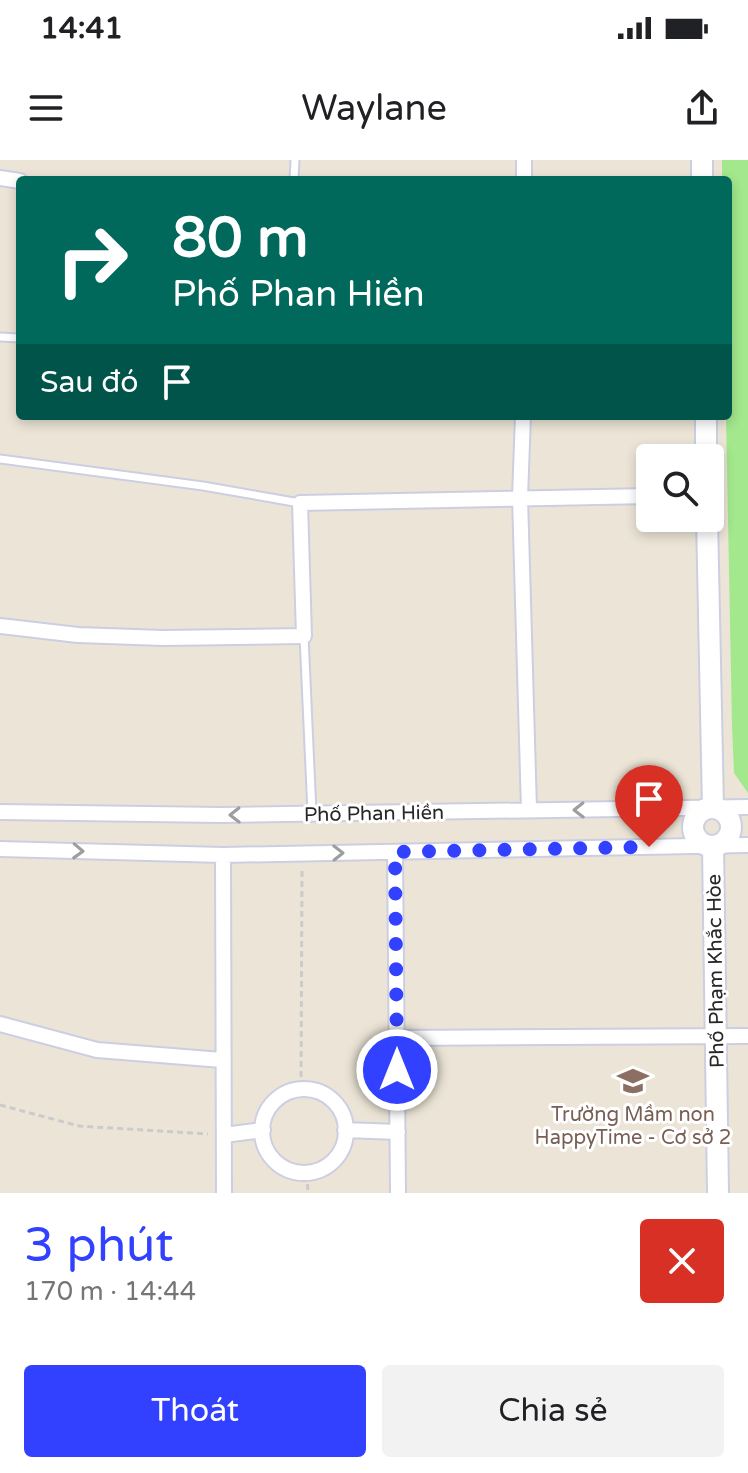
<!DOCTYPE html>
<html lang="vi">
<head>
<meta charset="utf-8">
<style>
	:root { --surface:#fff; --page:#f2f2f2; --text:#202124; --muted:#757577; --accent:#3141ff }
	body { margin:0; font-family:"Varela Round",sans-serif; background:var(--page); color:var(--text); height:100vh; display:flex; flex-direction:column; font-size:30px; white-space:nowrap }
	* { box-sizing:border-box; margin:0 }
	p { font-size:26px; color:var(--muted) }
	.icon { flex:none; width:44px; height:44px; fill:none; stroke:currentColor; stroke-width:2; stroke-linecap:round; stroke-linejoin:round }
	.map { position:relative; height:1033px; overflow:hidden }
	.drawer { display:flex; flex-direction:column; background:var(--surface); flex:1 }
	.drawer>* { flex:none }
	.banner { position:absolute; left:16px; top:16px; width:716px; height:244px; border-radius:8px; box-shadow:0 4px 12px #0003; background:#00695c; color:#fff; overflow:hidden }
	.tools { position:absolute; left:636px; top:284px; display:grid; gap:16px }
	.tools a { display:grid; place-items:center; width:88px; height:88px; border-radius:8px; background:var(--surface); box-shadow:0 4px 12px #0003; font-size:40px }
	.pin { position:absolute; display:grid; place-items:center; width:68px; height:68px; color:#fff; margin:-82px -34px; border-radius:50% 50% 50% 0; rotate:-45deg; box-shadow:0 0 8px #0007 }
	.pin .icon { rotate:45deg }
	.me { position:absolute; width:88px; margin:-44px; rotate:0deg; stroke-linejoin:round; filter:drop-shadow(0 0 6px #0008) }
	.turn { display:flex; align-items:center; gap:28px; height:168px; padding:0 24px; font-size:36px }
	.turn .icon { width:104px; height:104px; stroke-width:2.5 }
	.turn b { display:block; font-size:56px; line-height:68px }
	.then { display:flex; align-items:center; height:76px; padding:0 24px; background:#0003; gap:16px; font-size:30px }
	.round { display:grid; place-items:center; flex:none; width:84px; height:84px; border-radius:8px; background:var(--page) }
	.summary { display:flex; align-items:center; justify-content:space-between; height:136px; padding:0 24px }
	h1 { font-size:48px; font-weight:600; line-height:60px; color:var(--accent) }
	.cta { display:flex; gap:16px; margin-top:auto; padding:16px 24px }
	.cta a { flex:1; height:92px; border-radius:8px; background:var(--accent); color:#fff; font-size:32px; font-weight:600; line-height:92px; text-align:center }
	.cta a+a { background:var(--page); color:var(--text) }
	.status { display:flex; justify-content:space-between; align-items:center; height:56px; padding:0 40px; background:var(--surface); direction:ltr }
	.status svg { height:22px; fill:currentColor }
	header { display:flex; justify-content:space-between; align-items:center; height:104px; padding:0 24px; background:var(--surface); font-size:36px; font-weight:600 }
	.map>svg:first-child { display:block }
	.green { fill:#a3e88d }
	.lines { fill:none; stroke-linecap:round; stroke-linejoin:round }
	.lane-casing { stroke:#cccee2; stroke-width:11 }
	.street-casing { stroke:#cccee2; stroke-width:18 }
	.secondary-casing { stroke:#cccee2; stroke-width:24 }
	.path { stroke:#cbcbcb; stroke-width:3; stroke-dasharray:6 4; stroke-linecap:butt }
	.lane { stroke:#fff; stroke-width:7 }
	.street { stroke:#fff; stroke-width:14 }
	.secondary { stroke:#fff; stroke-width:20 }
	.oneway { stroke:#9e9e9e }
	.route { stroke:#3141ff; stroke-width:14; stroke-dasharray:0 25.2 }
	.labels { text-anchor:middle; stroke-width:6; stroke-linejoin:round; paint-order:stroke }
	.street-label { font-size:20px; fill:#272727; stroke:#fff }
	.education-label { font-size:20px; fill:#785e54; stroke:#fff }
</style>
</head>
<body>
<div class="status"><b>14:41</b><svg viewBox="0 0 49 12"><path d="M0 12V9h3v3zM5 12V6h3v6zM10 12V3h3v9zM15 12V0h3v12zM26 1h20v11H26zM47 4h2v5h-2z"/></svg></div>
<header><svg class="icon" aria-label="menu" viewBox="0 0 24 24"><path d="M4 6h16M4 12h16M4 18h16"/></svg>Waylane<svg class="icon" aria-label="share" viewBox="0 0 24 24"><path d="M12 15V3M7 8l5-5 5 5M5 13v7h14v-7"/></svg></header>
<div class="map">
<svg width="748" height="1033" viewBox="0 0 748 1033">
	<rect width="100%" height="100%" fill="#ece5d7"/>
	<path class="green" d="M722 0H748V633L734 613 732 566 726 256 728 20H722Z"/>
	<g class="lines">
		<defs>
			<path id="lane" d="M294 20 295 0
				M0 177 20 178
				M0 299 203 326 300 343
				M304 476 312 653"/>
			<path id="street" d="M524 0V20
				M0 18 20 21
				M523 256 520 337 529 650
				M0 466 78 475 163 478 304 476 300 343 650 336
				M0 652 221 655 748 647
				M0 689 223 695 748 685
				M395 692 398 1033
				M223 695 224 1033
				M0 864 97 890 222 900
				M397 878 748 876
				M262 971a42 42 0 1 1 84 0a42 42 0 1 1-84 0Z
				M345 970 398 972
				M224 975 263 970"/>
			<path id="secondary" d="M702 0V20
				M706 256V298
				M707 358 713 648
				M693 667a19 19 0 1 1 38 0a19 19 0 1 1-38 0Z
				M713 686 718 1033"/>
		</defs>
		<use href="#lane" class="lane-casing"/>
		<use href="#street" class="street-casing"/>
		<use href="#secondary" class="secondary-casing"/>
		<path class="path" d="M301 927 302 709
			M0 945 79 966 208 974
			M307 1014 308 1033"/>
		<use href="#lane" class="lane"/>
		<use href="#street" class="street"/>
		<use href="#secondary" class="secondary"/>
	</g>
	<defs><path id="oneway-chevron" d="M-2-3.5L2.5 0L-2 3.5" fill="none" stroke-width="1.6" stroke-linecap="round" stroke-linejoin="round" transform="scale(2)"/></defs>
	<g class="oneway">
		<use href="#oneway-chevron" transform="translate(579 650) rotate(179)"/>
		<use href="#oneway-chevron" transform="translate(235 655) rotate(179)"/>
		<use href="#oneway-chevron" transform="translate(78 691) rotate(2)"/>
		<use href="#oneway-chevron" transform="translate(338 693) rotate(-1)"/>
	</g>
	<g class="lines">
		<path class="route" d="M397 910 395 692 649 687"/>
	</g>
	<defs>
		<symbol id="school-bare" viewBox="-9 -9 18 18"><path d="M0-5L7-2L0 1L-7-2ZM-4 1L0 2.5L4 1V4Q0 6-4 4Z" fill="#8d6e63" stroke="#fff" stroke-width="2.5" paint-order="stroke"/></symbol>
	</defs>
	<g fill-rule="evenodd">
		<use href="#school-bare" x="611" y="899" width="44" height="44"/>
	</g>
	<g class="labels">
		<g class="street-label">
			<text transform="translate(374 653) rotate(-1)" y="7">Phố Phan Hiền</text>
			<text transform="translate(715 811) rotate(-91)" y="7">Phố Phạm Khắc Hòe</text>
		</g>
		<g class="education-label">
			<text x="633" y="961">Trường Mầm non<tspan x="633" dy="23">HappyTime - Cơ sở 2</tspan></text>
		</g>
	</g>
</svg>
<div class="tools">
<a><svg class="icon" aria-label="search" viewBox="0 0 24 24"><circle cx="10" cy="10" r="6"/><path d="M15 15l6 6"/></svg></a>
</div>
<div class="pin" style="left:649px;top:687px;background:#d93025"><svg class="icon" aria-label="arrive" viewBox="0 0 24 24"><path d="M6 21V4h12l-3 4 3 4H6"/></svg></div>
<svg class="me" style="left:397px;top:910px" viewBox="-20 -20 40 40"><circle r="17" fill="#3141ff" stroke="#fff" stroke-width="3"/><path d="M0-11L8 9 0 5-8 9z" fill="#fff"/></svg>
<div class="banner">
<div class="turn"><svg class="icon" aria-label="right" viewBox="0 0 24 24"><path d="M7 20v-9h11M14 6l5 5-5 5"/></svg><div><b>80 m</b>Phố Phan Hiền</div></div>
<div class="then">Sau đó<svg class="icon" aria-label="arrive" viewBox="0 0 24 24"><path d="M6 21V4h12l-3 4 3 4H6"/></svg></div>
</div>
</div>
<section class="drawer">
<div class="summary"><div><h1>3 phút</h1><p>170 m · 14:44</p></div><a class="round" style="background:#d93025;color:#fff"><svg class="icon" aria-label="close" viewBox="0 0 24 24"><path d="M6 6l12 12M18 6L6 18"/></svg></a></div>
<div class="cta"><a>Thoát</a><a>Chia sẻ</a></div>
</section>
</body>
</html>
